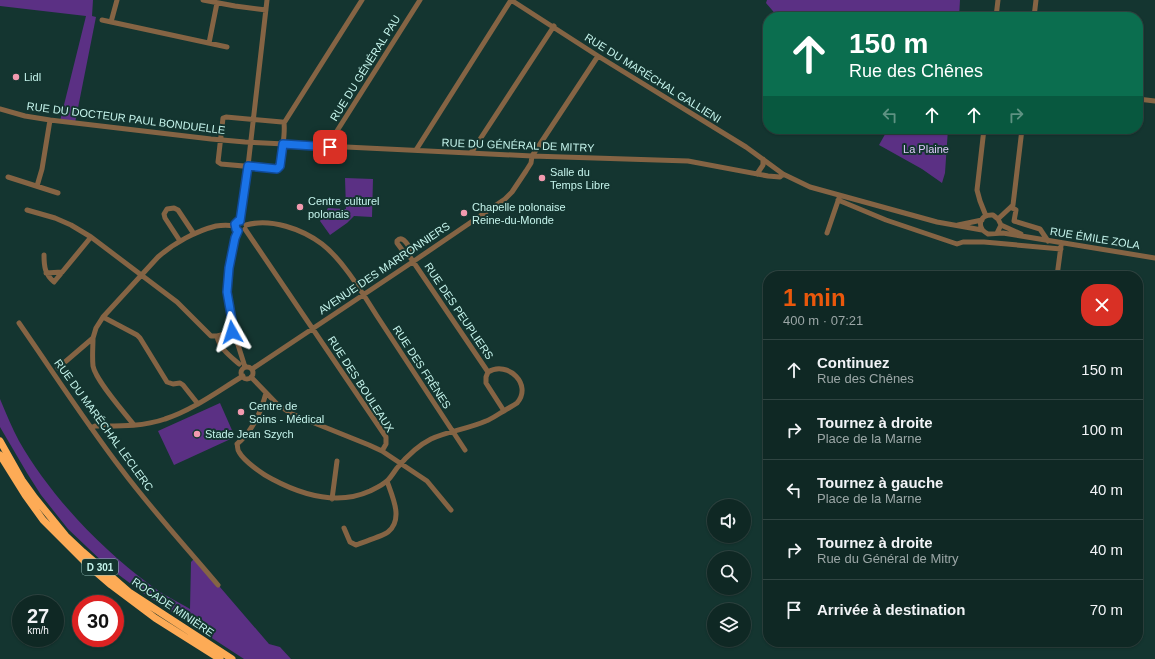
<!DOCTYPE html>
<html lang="fr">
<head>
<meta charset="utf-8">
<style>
	:root { --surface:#0f2824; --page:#18302c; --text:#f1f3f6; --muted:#9ba6a6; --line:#2f4441; --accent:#ea580c }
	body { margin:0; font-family:Helvetica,sans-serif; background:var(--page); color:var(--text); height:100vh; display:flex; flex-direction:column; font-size:15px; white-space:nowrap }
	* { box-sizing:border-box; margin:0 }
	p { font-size:13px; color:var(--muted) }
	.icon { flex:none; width:22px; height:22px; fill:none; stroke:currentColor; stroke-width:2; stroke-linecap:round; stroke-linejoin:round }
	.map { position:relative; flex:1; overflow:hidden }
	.drawer { position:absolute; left:763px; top:271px; width:380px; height:376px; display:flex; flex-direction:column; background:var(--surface); border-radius:16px; box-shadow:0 1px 3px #0004,0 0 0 1px var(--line) }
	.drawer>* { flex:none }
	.banner { position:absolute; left:763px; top:12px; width:380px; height:122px; border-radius:16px; box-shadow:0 1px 3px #0004,0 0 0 1px var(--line); background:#0b6e4f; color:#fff; overflow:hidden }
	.controls { position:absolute; left:707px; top:499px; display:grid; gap:8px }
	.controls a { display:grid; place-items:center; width:44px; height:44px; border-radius:50%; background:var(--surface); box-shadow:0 1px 3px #0004,0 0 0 1px var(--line); font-size:20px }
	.speed { position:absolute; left:12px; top:595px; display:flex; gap:8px; font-size:20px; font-weight:700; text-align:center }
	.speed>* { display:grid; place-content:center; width:52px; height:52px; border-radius:50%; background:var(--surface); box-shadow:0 1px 3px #0004,0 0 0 1px var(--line); line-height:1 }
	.speed small { font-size:10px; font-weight:400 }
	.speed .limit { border:6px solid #d22; background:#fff; color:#111 }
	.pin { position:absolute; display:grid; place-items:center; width:34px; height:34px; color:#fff; margin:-17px; border-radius:8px; box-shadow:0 2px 6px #0006 }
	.me { position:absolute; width:44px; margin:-22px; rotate:354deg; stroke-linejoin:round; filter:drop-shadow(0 0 3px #0008) }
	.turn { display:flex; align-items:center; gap:14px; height:84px; padding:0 20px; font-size:18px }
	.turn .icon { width:52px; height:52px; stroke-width:2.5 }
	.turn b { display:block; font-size:28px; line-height:34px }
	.lanes { display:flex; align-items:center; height:38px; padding:0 20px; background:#0003; justify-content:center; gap:20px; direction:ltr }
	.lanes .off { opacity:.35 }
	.round { display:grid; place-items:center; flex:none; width:42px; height:42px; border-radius:16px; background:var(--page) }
	.head { display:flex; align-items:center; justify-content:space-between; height:68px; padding:0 20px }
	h1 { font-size:24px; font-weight:700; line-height:30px; color:var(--accent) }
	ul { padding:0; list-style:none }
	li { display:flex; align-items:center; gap:12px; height:60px; padding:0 20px; border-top:1px solid var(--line) }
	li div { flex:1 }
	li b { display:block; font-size:15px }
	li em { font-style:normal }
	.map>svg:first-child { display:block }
	.green { fill:#5b3084 }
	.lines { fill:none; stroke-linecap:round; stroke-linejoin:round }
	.minor { stroke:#856444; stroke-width:5 }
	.highway { stroke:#fdab56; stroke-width:7 }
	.route-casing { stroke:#114b97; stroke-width:10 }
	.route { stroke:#1a73e8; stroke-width:7 }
	.poi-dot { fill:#f29aaf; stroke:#143530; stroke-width:1.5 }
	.labels { text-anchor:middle; stroke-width:4; stroke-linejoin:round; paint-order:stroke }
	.shield { fill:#143530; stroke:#90bbb4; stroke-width:1 }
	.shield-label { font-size:10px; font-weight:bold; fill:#c5f4ec }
	.street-label { font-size:11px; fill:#c5f4ec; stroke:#143530 }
	.poi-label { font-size:11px; fill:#c5f4ec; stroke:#143530; text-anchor:start }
	.park-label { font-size:11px; fill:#decaf9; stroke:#143530 }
</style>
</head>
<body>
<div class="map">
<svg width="1155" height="659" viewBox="0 0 1155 659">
	<rect width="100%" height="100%" fill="#143530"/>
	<path class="green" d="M0 0H93L92 16 96 17 75 123 60 121 86 16 0 6Z
		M767 0H960L959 17H778L766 3Z
		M888 129H948L945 173 942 183 922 169 879 145Z
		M345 178 373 179 372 217 354 216 347 223 330 235 320 221 328 208 346 209Z
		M0 399C6 413 12 428 19 441 49 494 100 548 149 584 161 594 177 601 190 609L191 562 195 558 269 644 280 647 291 659H244L143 593 107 566 68 529 41 495 27 473 0 427Z
		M220 403 235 437 174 465 158 431Z"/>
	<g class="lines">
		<path class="minor" d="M203 0 235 6 266 10
			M996 17 998 0
			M1034 17 1036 0
			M102 20 227 47
			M111 22 117 0
			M209 43 217 3
			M1138 99 1155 101
			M0 109 25 116 50 120 211 139 245 142 532 156 688 161 768 176 780 177 783 174
			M226 117 282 122 284 123C285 131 282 164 277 169L221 164 218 162 223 118Z
			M284 123 362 0
			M984 129 977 190 980 201 986 216
			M329 147 330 142 420 0
			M416 150 511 0 598 56 746 147 783 174 810 187 937 222 982 230
			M471 153 554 26
			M757 174 763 165V159
			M8 177 58 193
			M37 186 42 169 50 120
			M838 200 886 220 954 243 957 244 963 242H984L1061 249
			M1011 207 1016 210 1014 221 1040 229 1048 241
			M27 210 55 218 71 225 91 237 177 302 211 336H217L234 332
			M998 219 1013 205 1022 129
			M241 221 244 201 267 0
			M246 225C271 218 302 229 322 244 343 260 363 294 377 316 407 361 436 406 465 450
			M958 225 982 220
			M1001 225 1021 234
			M245 229 386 437V444L382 451
			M238 231 235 238 229 268 227 292 234 332 245 367
			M827 233 839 198
			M997 233 1001 225 998 219 993 215C979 214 976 228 988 234L1003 233 1155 258
			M180 241 165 218 164 214 167 209 174 208 178 210 194 234
			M408 254 406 255 397 243V241C403 234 408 246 412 251L408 254 488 372
			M44 255C44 267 45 274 54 282L91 237
			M46 273 62 272
			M1057 276 1061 246
			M103 317 137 335 140 338 167 382 173 384 180 383 183 385 198 404
			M19 323C53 372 86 423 122 470 152 510 186 547 218 585
			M217 336C219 348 230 356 239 364
			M93 338C93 347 92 356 93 366 96 381 124 412 134 425
			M241 373a6 6 0 1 1 12 0a6 6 0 1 1-12 0Z
			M58 368 93 338 96 328 103 317 158 257C174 243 196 231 216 226 222 225 229 225 235 226
			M252 369 414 261 505 199 512 192 526 171 531 163 532 156 540 144 598 56
			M251 377 278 405 292 414 369 445 382 451 427 481 451 510
			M266 393C261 412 253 431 237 444 238 446 237 450 239 452 244 461 262 474 272 479 302 495 337 506 370 491 376 488 383 485 388 480 391 477 394 472 397 468 407 456 417 446 431 439 448 431 468 429 486 421 492 419 498 414 504 411 508 408 513 406 517 403 533 385 508 360 488 372L486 377V383L504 411
			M91 428 95 426C118 426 142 427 165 419 193 410 218 391 243 376
			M332 499 337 461
			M344 528 350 542 356 545C363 542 383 536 388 532 404 519 392 496 387 481"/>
		<path class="highway" d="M0 441 22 480 35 498 66 536 83 552 129 592 232 659
			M0 455 25 495 43 520 89 566 111 585 155 618 220 659"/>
	</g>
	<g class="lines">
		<defs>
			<path id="route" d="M232 332H234L227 292 229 268 235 238 238 231 236 229 235 224 238 221H240L248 166 277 169 280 166 283 144 330 147"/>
		</defs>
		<use href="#route" class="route-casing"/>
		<use href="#route" class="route"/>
	</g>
	<g class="poi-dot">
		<circle cx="16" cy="77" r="4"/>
		<circle cx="542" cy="178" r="4"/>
		<circle cx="300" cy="207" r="4"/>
		<circle cx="464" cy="213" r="4"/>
		<circle cx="241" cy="412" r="4"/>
		<circle cx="197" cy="434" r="4"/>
	</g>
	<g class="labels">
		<rect class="shield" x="82" y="559" width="36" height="16" rx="3"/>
		<g class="shield-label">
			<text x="100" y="571">D 301</text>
		</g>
		<g class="street-label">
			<text transform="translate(365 68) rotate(-58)" y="4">RUE DU GÉNÉRAL PAU</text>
			<text transform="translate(653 78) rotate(32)" y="4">RUE DU MARÉCHAL GALLIENI</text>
			<text transform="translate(126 118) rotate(7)" y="4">RUE DU DOCTEUR PAUL BONDUELLE</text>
			<text transform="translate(518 145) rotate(2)" y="4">RUE DU GÉNÉRAL DE MITRY</text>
			<text transform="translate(1095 238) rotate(9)" y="4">RUE ÉMILE ZOLA</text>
			<text transform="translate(384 268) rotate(-34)" y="4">AVENUE DES MARRONNIERS</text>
			<text transform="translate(459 311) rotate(56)" y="4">RUE DES PEUPLIERS</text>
			<text transform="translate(422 367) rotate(57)" y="4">RUE DES FRÊNES</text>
			<text transform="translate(361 384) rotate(57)" y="4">RUE DES BOULEAUX</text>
			<text transform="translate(104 425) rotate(54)" y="4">RUE DU MARÉCHAL LECLERC</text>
			<text transform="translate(173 607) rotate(34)" y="4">ROCADE MINIÈRE</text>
		</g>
		<g class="poi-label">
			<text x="24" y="81">Lidl</text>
			<text x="550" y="176">Salle du<tspan x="550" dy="13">Temps Libre</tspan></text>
			<text x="308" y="205">Centre culturel<tspan x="308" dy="13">polonais</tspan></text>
			<text x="472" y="211">Chapelle polonaise<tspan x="472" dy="13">Reine-du-Monde</tspan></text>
			<text x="249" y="410">Centre de<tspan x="249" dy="13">Soins - Médical</tspan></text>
			<text x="205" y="438">Stade Jean Szych</text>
		</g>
		<g class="park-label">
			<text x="926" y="153">La Plaine</text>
		</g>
	</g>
</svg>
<div class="controls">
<a><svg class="icon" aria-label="sound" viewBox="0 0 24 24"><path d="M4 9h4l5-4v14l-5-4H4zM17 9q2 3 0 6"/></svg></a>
<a><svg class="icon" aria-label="search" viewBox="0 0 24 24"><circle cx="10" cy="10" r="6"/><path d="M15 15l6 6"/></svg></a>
<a><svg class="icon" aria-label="layers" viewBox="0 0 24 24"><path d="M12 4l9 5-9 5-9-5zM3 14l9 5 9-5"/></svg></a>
</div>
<div class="speed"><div>27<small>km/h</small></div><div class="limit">30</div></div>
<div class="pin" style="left:330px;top:147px;background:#d93025"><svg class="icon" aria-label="arrive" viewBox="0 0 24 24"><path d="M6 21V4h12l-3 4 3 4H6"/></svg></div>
<svg class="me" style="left:232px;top:332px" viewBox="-20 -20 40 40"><path d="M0-17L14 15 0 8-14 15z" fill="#1a73e8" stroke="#fff" stroke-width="4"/></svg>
<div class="banner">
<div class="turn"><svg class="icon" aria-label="ahead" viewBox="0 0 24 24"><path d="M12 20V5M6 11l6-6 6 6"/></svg><div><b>150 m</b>Rue des Chênes</div></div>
<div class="lanes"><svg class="icon off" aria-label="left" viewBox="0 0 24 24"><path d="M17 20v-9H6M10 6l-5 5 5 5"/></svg><svg class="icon" aria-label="ahead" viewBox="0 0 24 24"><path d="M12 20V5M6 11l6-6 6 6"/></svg><svg class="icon" aria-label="ahead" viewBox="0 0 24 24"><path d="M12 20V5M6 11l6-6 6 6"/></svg><svg class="icon off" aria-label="right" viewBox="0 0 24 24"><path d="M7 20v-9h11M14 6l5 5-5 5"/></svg></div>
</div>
<section class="drawer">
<div class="head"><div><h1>1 min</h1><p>400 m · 07:21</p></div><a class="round" style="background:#d93025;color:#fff"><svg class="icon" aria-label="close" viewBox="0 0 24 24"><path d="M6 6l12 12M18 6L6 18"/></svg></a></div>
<ul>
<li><svg class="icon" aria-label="ahead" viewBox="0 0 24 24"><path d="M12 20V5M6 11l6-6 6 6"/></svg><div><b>Continuez</b><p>Rue des Chênes</p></div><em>150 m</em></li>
<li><svg class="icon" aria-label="right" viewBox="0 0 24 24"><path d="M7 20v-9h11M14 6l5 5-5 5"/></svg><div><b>Tournez à droite</b><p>Place de la Marne</p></div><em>100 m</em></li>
<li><svg class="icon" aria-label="left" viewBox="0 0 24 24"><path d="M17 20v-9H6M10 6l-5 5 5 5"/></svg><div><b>Tournez à gauche</b><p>Place de la Marne</p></div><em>40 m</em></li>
<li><svg class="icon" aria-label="right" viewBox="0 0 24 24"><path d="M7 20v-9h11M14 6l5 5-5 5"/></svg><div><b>Tournez à droite</b><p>Rue du Général de Mitry</p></div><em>40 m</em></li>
<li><svg class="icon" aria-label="arrive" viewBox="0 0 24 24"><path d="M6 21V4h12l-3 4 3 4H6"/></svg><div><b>Arrivée à destination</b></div><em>70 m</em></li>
</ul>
</section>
</div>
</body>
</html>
